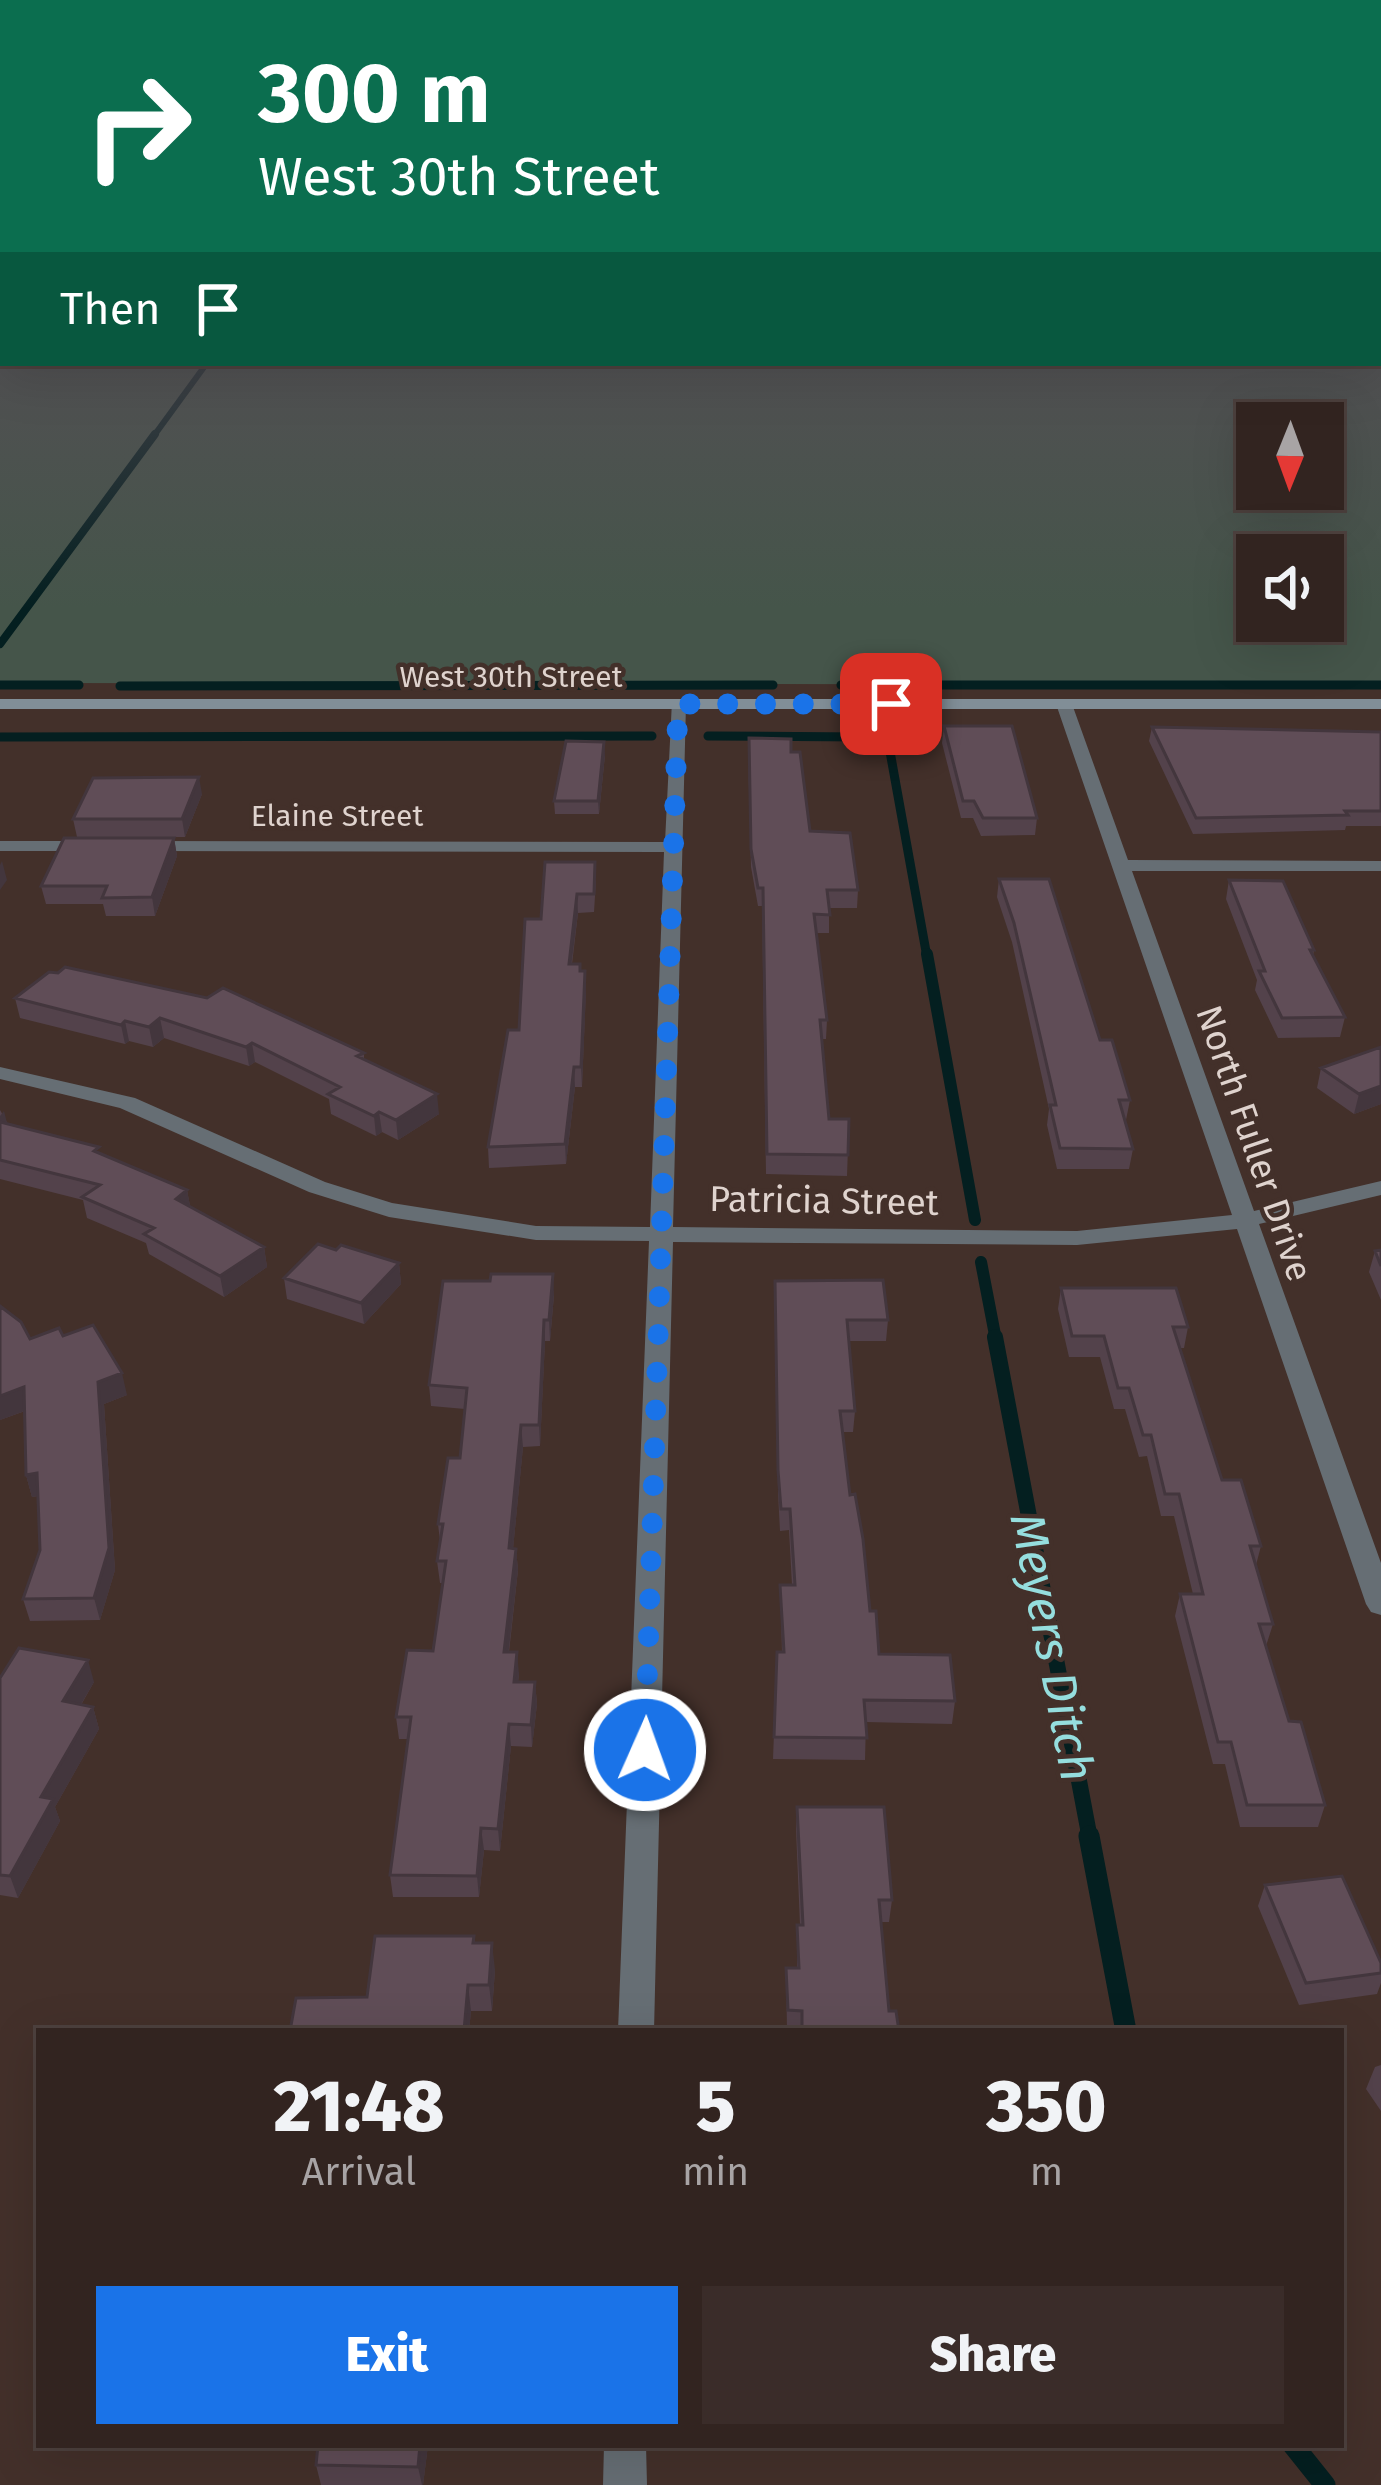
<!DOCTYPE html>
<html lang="en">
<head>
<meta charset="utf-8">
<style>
	:root { --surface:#322420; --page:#3a2c29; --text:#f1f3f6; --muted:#a8a4a5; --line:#4d413e; --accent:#1a73e8 }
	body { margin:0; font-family:"Fira Sans",sans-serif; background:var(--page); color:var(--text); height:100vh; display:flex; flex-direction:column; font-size:45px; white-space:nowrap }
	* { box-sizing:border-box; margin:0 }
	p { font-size:39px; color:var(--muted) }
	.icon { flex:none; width:66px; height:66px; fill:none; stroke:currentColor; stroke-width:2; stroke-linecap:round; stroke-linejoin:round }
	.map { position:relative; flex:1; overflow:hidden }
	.details { position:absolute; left:36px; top:2028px; width:1308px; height:420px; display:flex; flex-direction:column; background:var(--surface); border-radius:0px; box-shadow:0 12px 48px #0002,0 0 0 3px var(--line) }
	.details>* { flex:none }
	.guide { position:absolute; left:0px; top:0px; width:1383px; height:366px; box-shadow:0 12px 48px #0002,0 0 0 3px var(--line); background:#0b6e4f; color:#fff; overflow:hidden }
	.needle { width:78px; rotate:181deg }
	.fabs { position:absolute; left:1236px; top:402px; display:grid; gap:24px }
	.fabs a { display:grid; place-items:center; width:108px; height:108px; border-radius:0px; background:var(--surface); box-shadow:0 12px 48px #0002,0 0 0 3px var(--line); font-size:60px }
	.pin { position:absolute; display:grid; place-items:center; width:102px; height:102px; color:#fff; margin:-51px; border-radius:24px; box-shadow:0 6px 18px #0006 }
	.me { position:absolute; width:132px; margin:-66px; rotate:2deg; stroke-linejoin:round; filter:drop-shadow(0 0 9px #0008) }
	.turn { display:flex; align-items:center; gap:42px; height:252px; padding:0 60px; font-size:54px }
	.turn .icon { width:156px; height:156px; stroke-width:2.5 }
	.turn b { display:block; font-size:84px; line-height:102px }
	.then { display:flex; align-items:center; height:114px; padding:0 60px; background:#0003; gap:24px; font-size:45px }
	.eta { display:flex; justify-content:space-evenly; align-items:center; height:204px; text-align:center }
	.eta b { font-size:72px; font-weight:800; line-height:84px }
	.button { display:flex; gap:24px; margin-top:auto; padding:24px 60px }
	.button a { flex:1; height:138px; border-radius:0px; background:var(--accent); color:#fff; font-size:48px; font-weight:800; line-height:138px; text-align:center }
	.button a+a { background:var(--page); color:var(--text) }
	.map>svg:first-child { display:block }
	.green { fill:#45554a; fill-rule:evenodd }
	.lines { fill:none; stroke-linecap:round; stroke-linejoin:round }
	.stream-far5 { stroke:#041f20; stroke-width:6 }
	.stream-far4 { stroke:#041f20; stroke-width:8 }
	.stream-far3 { stroke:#041f20; stroke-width:9 }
	.stream-far2 { stroke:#041f20; stroke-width:12 }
	.stream-far1 { stroke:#041f20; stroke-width:16 }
	.stream { stroke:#041f20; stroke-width:21 }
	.street { fill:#666e74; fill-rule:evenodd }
	.secondary { fill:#818e97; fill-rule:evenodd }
	.wall { fill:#53424b }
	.shaded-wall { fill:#43363d }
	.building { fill:#604d57; stroke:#43363d; stroke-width:3 }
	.route { stroke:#1a73e8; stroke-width:21; stroke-dasharray:0 37.8 }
	.labels { text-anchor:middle; stroke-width:9; stroke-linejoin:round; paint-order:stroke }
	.far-street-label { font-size:30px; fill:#dfd3ce; stroke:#43302a }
	.street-label { font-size:36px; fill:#dfd3ce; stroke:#43302a }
	.near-water-label { font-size:48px; font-style:italic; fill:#95dede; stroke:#43302a }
</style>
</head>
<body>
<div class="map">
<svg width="1381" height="2485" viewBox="0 0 1381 2485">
	<rect width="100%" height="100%" fill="#43302a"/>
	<path class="green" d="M0 261 3 363H1380L1381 261V685L0 683ZM1257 423H1323V489H1257ZM1257 555H1323V621H1257Z"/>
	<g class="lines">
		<path class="stream-far5" d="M153 437 207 363"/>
		<path class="stream-far4" d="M0 644 155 434"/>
		<path class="stream-far3" d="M0 685H79
			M841 685H1381
			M120 686 773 685
			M708 736 863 737 881 739 889 746 927 957
			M0 737 652 736"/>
		<path class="stream-far2" d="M927 954 975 1220
			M981 1262 996 1340"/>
		<path class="stream-far1" d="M995 1337 1090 1839"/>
		<path class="stream" d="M1089 1836 1126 2031
			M1293 2445 1325 2485"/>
		<path class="street" d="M672 701 686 704 673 1227 1077 1231 1232 1215 1056 704 1058 701 1072 704 1128 860 1381 861V871H1132L1254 1211 1381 1181V1195L1259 1224 1381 1563V1615L1371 1612 1366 1604 1237 1229 1077 1245 673 1242 654 2031H618L649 1241 536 1240 389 1217 309 1192 120 1108 0 1079V1067L135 1098 325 1182 392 1203 536 1226 650 1227 664 852 146 851 137 846 146 841 665 842Z
			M0 841H94L103 846 94 851H0Z
			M604 2445H646L647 2485H603Z"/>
		<path class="secondary" d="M0 699H1381V709H0Z"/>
	</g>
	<path class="wall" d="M944 726 1037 818 1035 835 981 836 973 818H961L942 743Z
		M1152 727 1381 732V826H1346L1345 830 1193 834 1149 741Z
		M791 752 810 831 858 890 857 908H829V933H816L827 1020 826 1039H822L829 1119H849L847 1176 766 1174 762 906H758L751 867 748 755Z
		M605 755 599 814H555L554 801Z
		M202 794 185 837H77L73 819Z
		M174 838 177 856 155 916H106L103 904H46L41 886Z
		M999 879 1100 1040 1130 1100 1126 1120H1125L1133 1149 1129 1169H1057L1047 1125 1049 1109 1012 942 997 897Z
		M596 880 594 912 578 913 572 964 580 971H585L586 990 582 1087H575L566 1164 489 1168 488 1147 519 1030 541 919Z
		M1229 880 1314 950 1313 956 1345 1017 1340 1037 1278 1038 1255 990 1257 980 1226 899Z
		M49 972 364 1053V1059L439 1114 398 1140 382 1132 376 1136 331 1114 329 1099 255 1062 249 1066 164 1038 153 1047 129 1041 125 1044 20 1018 15 998Z
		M1381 1047V1104L1354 1114 1317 1088 1321 1068Z
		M0 1110 8 1124 100 1154 187 1190 190 1206 264 1247 267 1267 224 1297 149 1254 146 1243 87 1218 83 1200 0 1179Z
		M336 1250 399 1263 401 1284 364 1324 287 1299 284 1278Z
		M1381 1250V1300L1369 1272 1375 1251Z
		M775 1281 888 1320 886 1341H848L855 1411 853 1432H842L850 1495 870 1611 879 1654 955 1701 952 1724 866 1722 865 1760 773 1759 777 1652H782L780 1585H792L789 1530 780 1531 778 1492Z
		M1061 1288 1188 1327 1184 1348H1180L1222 1480 1261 1546 1256 1565 1273 1624 1266 1646 1289 1721 1325 1805 1318 1827H1240L1225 1764H1213L1175 1616 1180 1594H1193L1174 1516H1161L1147 1456 1139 1457 1125 1409H1114L1100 1357H1069L1058 1309Z
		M554 1295 550 1341H545L540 1446 523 1447 513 1549H516L518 1570 509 1652 519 1674 518 1682H535L537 1704 532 1747 511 1746 500 1851 484 1850 479 1897H393L390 1875 408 1739H399L396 1717 433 1651 443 1583H440L437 1561 440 1541 438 1524 460 1458 465 1409 431 1406 429 1385Z
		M63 1336 127 1395 104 1404 115 1570 100 1620 30 1621 23 1599 40 1550 38 1496 32 1497 26 1475 25 1411 0 1420 30 1339Z
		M0 1678 94 1682 81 1705 93 1707 99 1729 55 1807 60 1821 18 1898 0 1895Z
		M797 1807 892 1900 889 1922H881L889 2011 899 2031H787L786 1968H797V1925H800L796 1829Z
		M1265 1885 1381 1963V1983L1377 1994 1299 2005 1258 1906Z
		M474 1936 475 1943 495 1970 492 2011H471L469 2031H290L367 1997Z
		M1381 2065V2111L1366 2089 1375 2067Z
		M428 2445 423 2485H321L316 2465Z
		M833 2445H903L833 2447Z"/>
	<path class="shaded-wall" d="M604 742 605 755 599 814 598 801Z
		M199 777 202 794 185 837 182 819Z
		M174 838 177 856 155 916 152 897Z
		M2 861 7 880 0 890V865Z
		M577 894 578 913 569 983V964Z
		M585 971 586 990 582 1087 581 1067Z
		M160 1018 164 1038 153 1047 149 1027Z
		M125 1021 129 1041 125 1044 121 1025Z
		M252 1043 255 1062 249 1066 246 1047Z
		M574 1067 575 1087 566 1164 565 1144Z
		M1381 1086V1104L1354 1114 1359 1094Z
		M437 1094 439 1114 398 1140 396 1120Z
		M4 1111 9 1131 0 1137V1116Z
		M379 1112 382 1132 376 1136 374 1116Z
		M187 1190 191 1211 176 1199Z
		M264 1247 267 1267 224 1297 220 1276Z
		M399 1263 401 1284 364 1324 361 1303Z
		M553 1274 554 1295 550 1341 549 1320Z
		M544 1320 545 1341 540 1446 539 1425Z
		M122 1373 127 1395 104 1404 115 1570 100 1620 94 1598 98 1382Z
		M24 1387 30 1409 0 1420V1396Z
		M521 1425 523 1447 511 1570 509 1548Z
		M37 1473 43 1495 32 1497 26 1475Z
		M516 1549 518 1570 506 1674 504 1652Z
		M517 1652 519 1674 516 1704 514 1682Z
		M88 1660 94 1682 70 1723 63 1701Z
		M535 1682 537 1704 532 1747 531 1725Z
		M93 1707 99 1729 55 1807 60 1821 18 1898 10 1876 41 1797Z
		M509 1724 511 1746 500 1851 498 1829Z
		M481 1828 484 1850 479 1897 477 1876Z
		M492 1943 495 1970 492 2011 489 1985Z
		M468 1985 471 2011 469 2031H464Z
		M420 2445H428L423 2485H422L418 2467Z"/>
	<path class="building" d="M944 726H1012L1037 818H983L974 801H963Z
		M1152 727 1381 732V811H1345L1348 815 1196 818Z
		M749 738 791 739V752H800L810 831 850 833 858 890H827L830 915 814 914 827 1020H820L829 1119H849L848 1155 767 1154 763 888H758L751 849Z
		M566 741 604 742 598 801H554Z
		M199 777 182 819H73L93 778Z
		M64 838H174L152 897 102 898 107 886H41Z
		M545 862H595L594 894H577L569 964H580V971H585L581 1067H574L565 1144 488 1147 508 1030H519L525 919H541Z
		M999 879H1049L1100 1040H1112L1130 1100H1119L1133 1149 1060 1148 1050 1105H1056L1014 923Z
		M1229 880 1283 881 1314 950H1310L1345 1017 1282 1018 1259 971H1265Z
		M65 967 207 998 223 988 364 1053 357 1056 437 1094 396 1120 379 1112 374 1116 328 1094 340 1087 252 1043 246 1047 160 1018 149 1027 125 1021 121 1025 15 998 49 972 58 973Z
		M1381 1047V1086L1359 1094 1321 1068Z
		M0 1122 99 1147 94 1151 187 1190 176 1199 264 1247 220 1276 144 1234 154 1228 82 1197 100 1185 0 1160Z
		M318 1244 336 1250 341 1245 399 1263 361 1303 284 1278Z
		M1381 1250V1266L1375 1251Z
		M491 1274H553L549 1320H544L539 1425H521L509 1548 516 1549 504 1652H517L514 1682H535L531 1725 509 1724 498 1829 481 1828 477 1876 390 1875 411 1717H396L407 1650 433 1651 446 1561H437L443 1524H438L448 1458H460L467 1388 429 1385 443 1281H490Z
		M883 1280 888 1320H847L855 1411H840L850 1495 855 1494 863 1539 870 1611H876L879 1654 950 1655 955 1701 864 1700 867 1738 774 1737 777 1652H784L780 1585H795L790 1509H781L778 1470 775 1281Z
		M1061 1288H1176L1188 1327H1173L1222 1480H1241L1261 1546H1250L1273 1624H1259L1289 1721 1301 1722 1325 1805H1247L1231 1742H1218L1180 1594H1203L1179 1494H1165L1151 1435H1143L1129 1388H1118L1104 1336H1072Z
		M0 1306 21 1322 30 1339 59 1328 63 1336 93 1325 122 1373 98 1382 109 1548 94 1598 23 1599 40 1550 37 1473 26 1475 24 1387 0 1396Z
		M19 1648 88 1660 63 1701 93 1707 41 1797 53 1799 10 1876 0 1875V1678Z
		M797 1807H884L892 1900H879L889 2011H896L899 2031H802V2011L788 2010 786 1968H799L797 1925H803Z
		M1342 1876 1381 1963V1973L1306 1983 1265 1885Z
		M375 1936H474L473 1943H492L489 1985H468L464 2031H290L296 1998 367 1997Z
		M318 2445H420L418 2467 316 2465Z"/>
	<linearGradient id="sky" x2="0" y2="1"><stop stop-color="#251a17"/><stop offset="0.43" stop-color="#554e55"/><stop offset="1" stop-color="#554e55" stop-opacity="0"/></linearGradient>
	<rect width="1381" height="609" fill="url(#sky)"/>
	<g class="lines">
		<path class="route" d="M645 1750 678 704H891"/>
	</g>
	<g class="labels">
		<g class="far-street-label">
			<text x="511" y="687">West 30th Street</text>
			<text x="337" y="826">Elaine Street</text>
		</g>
		<g class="street-label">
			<text transform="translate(1255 1143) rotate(71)" y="13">North Fuller Drive</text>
			<text transform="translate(824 1200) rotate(1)" y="13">Patricia Street</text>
		</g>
		<g class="near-water-label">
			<text transform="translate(1053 1647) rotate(79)" y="17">Meyers Ditch</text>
		</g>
	</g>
</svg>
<div class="fabs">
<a><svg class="needle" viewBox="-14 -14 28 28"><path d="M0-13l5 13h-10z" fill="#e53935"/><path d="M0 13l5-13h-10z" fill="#a8a4a5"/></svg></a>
<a><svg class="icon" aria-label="sound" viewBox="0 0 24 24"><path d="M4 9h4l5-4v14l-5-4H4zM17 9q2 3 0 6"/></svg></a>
</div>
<div class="pin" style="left:891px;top:704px;background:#d93025"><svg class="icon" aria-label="arrive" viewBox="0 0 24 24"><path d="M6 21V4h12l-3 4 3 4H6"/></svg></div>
<svg class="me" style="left:645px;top:1750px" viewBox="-20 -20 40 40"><circle r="17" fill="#1a73e8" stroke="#fff" stroke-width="3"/><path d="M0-11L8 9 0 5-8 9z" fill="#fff"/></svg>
<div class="guide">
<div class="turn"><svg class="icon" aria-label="right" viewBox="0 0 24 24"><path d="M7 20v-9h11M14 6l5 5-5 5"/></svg><div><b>300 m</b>West 30th Street</div></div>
<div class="then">Then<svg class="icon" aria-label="arrive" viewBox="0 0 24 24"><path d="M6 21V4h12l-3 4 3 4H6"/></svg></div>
</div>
<section class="details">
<div class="eta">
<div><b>21:48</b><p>Arrival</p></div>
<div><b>5</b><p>min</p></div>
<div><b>350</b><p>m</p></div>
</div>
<div class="button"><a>Exit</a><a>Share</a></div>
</section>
</div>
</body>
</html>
